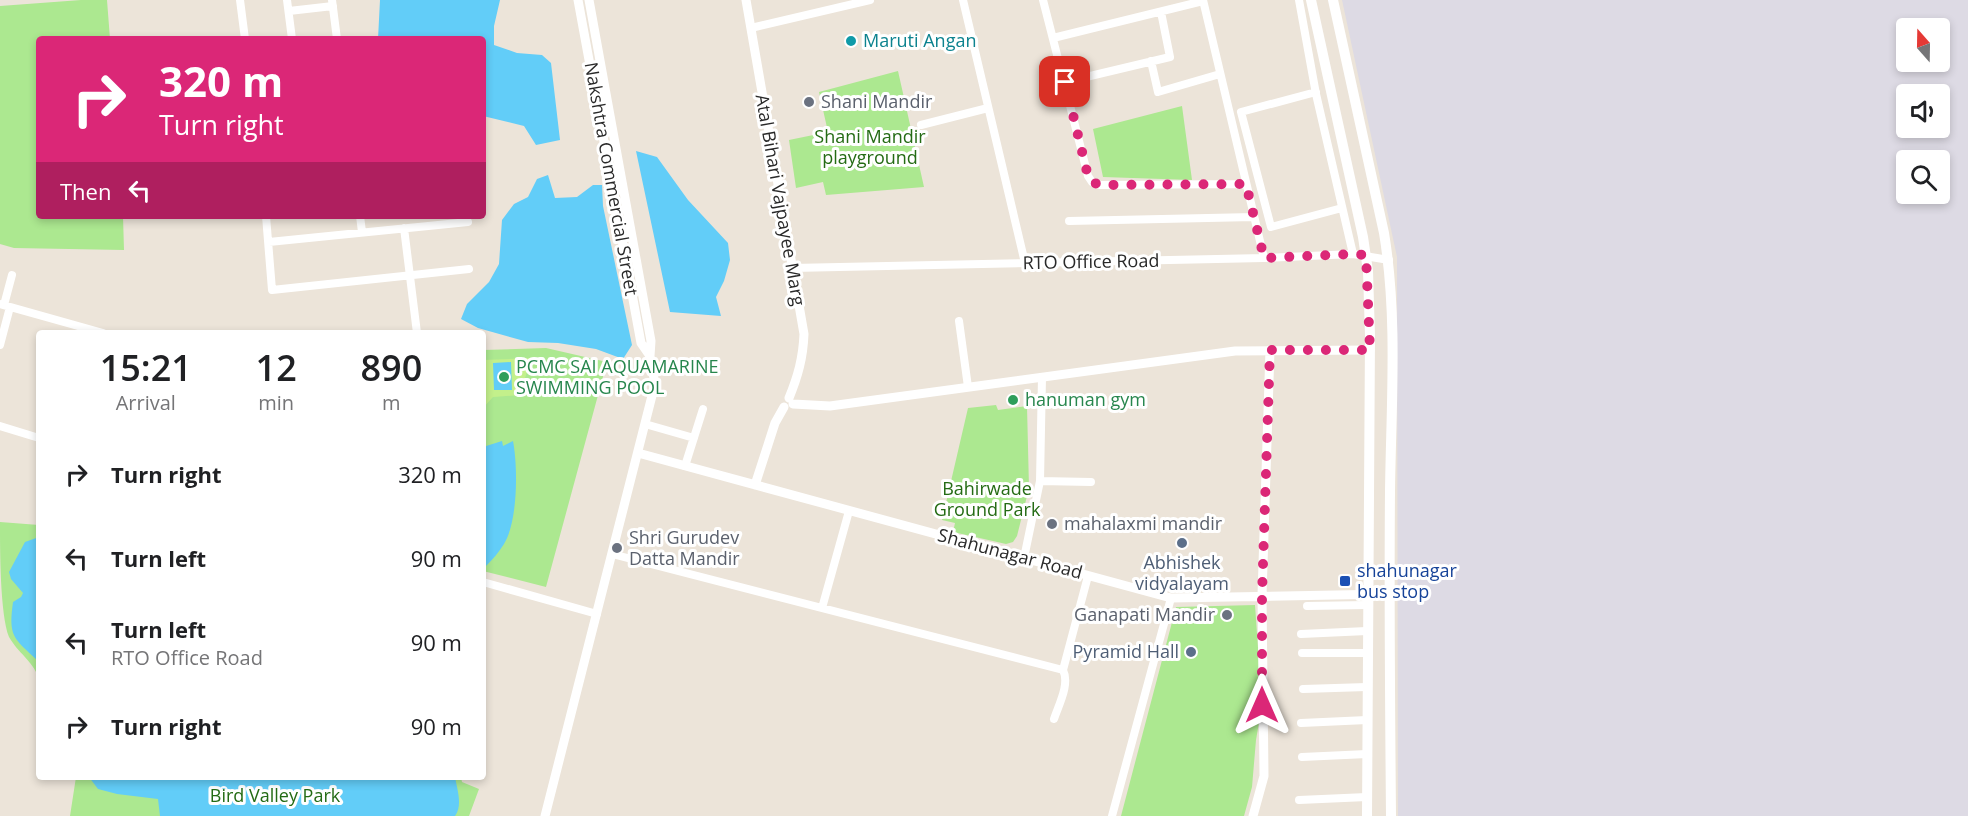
<!DOCTYPE html>
<html lang="en">
<head>
<meta charset="utf-8">
<style>
	:root { --surface:#fff; --page:#f2f2f2; --text:#202124; --muted:#757577 }
	body { margin:0; font-family:"Open Sans",sans-serif; background:var(--page); color:var(--text); height:100vh; display:flex; flex-direction:column; font-size:22px; white-space:nowrap }
	* { box-sizing:border-box; margin:0 }
	p { font-size:20px; color:var(--muted) }
	.icon { flex:none; width:33px; height:33px; fill:none; stroke:currentColor; stroke-width:2; stroke-linecap:round; stroke-linejoin:round }
	.map { position:relative; flex:1; overflow:hidden }
	.sheet { position:absolute; left:36px; top:330px; width:450px; height:450px; display:flex; flex-direction:column; background:var(--surface); border-radius:6px; box-shadow:0 3px 9px #0003 }
	.sheet>* { flex:none }
	.top-card { position:absolute; left:36px; top:36px; width:450px; height:183px; border-radius:6px; box-shadow:0 3px 9px #0003; background:#db2777; color:#fff; overflow:hidden }
	.needle { width:39px; rotate:340deg }
	.controls { position:absolute; left:1896px; top:18px; display:grid; gap:12px }
	.controls a { display:grid; place-items:center; width:54px; height:54px; border-radius:6px; background:var(--surface); box-shadow:0 3px 9px #0003; font-size:30px }
	.pin { position:absolute; display:grid; place-items:center; width:51px; height:51px; color:#fff; margin:-26px; border-radius:12px; box-shadow:0 3px 9px #0006 }
	.me { position:absolute; width:66px; margin:-33px; rotate:0deg; stroke-linejoin:round; filter:drop-shadow(0 0 4px #0008) }
	.turn { display:flex; align-items:center; gap:21px; height:126px; padding:0 24px; font-size:27px }
	.turn .icon { width:78px; height:78px; stroke-width:2.5 }
	.turn b { display:block; font-size:42px; line-height:51px }
	.then { display:flex; align-items:center; height:57px; padding:0 24px; background:#0003; gap:12px; font-size:22px }
	.eta { display:flex; justify-content:space-evenly; align-items:center; height:102px; text-align:center }
	.eta b { font-size:36px; font-weight:600; line-height:42px }
	ul { padding:0; list-style:none }
	li { display:flex; align-items:center; gap:18px; height:84px; padding:0 24px }
	li div { flex:1 }
	li b { display:block; font-size:22px }
	li em { font-style:normal }
	.map>svg:first-child { display:block }
	.industrial { fill:#dddae4; fill-rule:evenodd }
	.green { fill:#ace890 }
	.pitch { fill:#c3f08b }
	.water { fill:#62cdf8 }
	.lines { fill:none; stroke-linecap:round; stroke-linejoin:round }
	.minor { stroke:#fff; stroke-width:8 }
	.tertiary { stroke:#fff; stroke-width:9 }
	.secondary { stroke:#fff; stroke-width:10 }
	.route { stroke:#db2777; stroke-width:10; stroke-dasharray:0 18 }
	.culture-dot { fill:#0f9aa8; stroke:#fff; stroke-width:2 }
	.worship-dot { fill:#6b7280; stroke:#fff; stroke-width:2 }
	.leisure-dot { fill:#2e9e5b; stroke:#fff; stroke-width:2 }
	.service-dot { fill:#5c6f8a; stroke:#fff; stroke-width:2 }
	.transit-dot { fill:#1a4fb4; stroke:#fff; stroke-width:2 }
	.labels { text-anchor:middle; stroke-width:6; stroke-linejoin:round; paint-order:stroke }
	.culture-label { font-size:18px; fill:#0d838f; stroke:#fff; text-anchor:start }
	.worship-label { font-size:18px; fill:#5b616d; stroke:#fff; text-anchor:start }
	.park-label { font-size:18px; fill:#246b14; stroke:#fff }
	.street-label { font-size:18px; fill:#292929; stroke:#fff }
	.leisure-label { font-size:18px; fill:#27864d; stroke:#fff; text-anchor:start }
	.service-label { font-size:18px; fill:#4e5e75; stroke:#fff }
	.transit-label { font-size:18px; fill:#164399; stroke:#fff; text-anchor:start }
</style>
</head>
<body>
<div class="map">
<svg width="1968" height="816" viewBox="0 0 1968 816">
	<rect width="100%" height="100%" fill="#ece4d9"/>
	<path class="industrial" d="M1342 0H1968V816H1398L1397 257ZM1906 28H1940V62H1906ZM1906 94H1940V128H1906ZM1906 160H1940V194H1906Z"/>
	<path class="green" d="M81 0H107L110 39H39V216H123L124 250 14 248 0 244V6Z
		M898 71 924 187 826 195 823 182 796 188 789 140 828 132 819 92Z
		M1182 106 1192 180 1103 177 1093 129Z
		M546 348 607 362 546 587 483 571V350Z
		M996 405 998 410 1027 406 1029 488 1017 536 1013 542 1006 544 953 532 955 523 942 520 968 408Z
		M0 522 39 525V678C31 659 19 654 9 637 0 614 0 549 0 522Z
		M1255 605 1262 705 1256 740 1252 787 1244 816H1121L1176 607Z
		M76 777H461L462 782 479 789 469 816H70Z"/>
	<path class="pitch" d="M531 358 520 395 493 397 483 408V360Z"/>
	<path class="water" d="M380 0H500L494 26V45L517 53 542 55 551 63 560 140 536 145 524 126 483 116V39H378Z
		M636 151 657 157 688 200 728 243 730 260 724 281 716 297 721 316 670 312Z
		M548 175 555 198 577 197 593 185H602L603 206 632 345 623 359 596 349 558 343 528 342 478 328 461 319 467 304 489 282 499 264 502 220 514 204 528 197 537 179Z
		M511 362 512 390H494L493 363Z
		M502 441 503 446 513 441C518 467 518 521 504 544 499 552 493 559 486 566H483V447Z
		M39 537V662C14 638 8 638 13 602L21 597 23 593 11 579 9 572 25 542Z
		M89 777H455C457 789 463 805 455 816H160L158 799 117 794 98 789Z"/>
	<g class="lines">
		<path class="minor" d="M240 0 245 39
			M287 0 292 39
			M332 0 337 39
			M963 0 1025 263
			M1043 0 1088 176 1092 182 1100 185 1246 184
			M1203 0 1264 258
			M1299 0 1316 94 1353 254
			M289 11 333 6
			M751 28 870 0
			M1053 38 1203 1
			M1151 61 1158 92 1220 74
			M1065 82 1170 57 1161 12
			M1316 92 1241 112 1271 227 1342 208
			M921 125 988 108
			M266 216 272 290 469 269
			M360 216 362 232
			M1069 221 1254 217
			M404 228 417 333
			M269 242 468 222
			M792 268 1264 258 1353 254 1389 260
			M0 304 103 333
			M4 305 12 275
			M959 321 968 387
			M0 345 10 307
			M645 424 694 438
			M0 426 39 438
			M685 466 703 409
			M1040 481 1091 482
			M612 554 1063 670
			M1024 558 1040 481 1042 377
			M483 582 597 614
			M1307 606 1367 605
			M822 608 849 511
			M1301 634 1367 631
			M1302 653H1367
			M1303 689 1367 687
			M1054 719C1059 704 1070 684 1063 670L1088 576
			M1301 723 1367 720
			M1302 757 1367 754
			M1299 800 1367 797
			M1112 816 1171 598"/>
		<path class="tertiary" d="M578 0 641 343 650 356
			M746 0 804 334C803 358 798 376 789 398
			M793 404 830 406 1235 351 1370 350
			M638 453 1171 598 1389 594
			M755 485 775 423 784 407
			M545 816 655 384 650 356 651 341 589 0
			M1253 816 1264 776 1262 595 1270 350"/>
		<path class="secondary" d="M1311 0 1363 237 1368 271 1370 336 1367 816
			M1333 0 1384 233C1398 318 1391 407 1390 492 1389 600 1390 708 1391 816"/>
	</g>
	<g class="lines">
		<path class="route" d="M1065 82 1088 176 1092 182 1100 185 1246 184 1264 258 1353 254 1366 255 1370 350H1270L1262 595V705"/>
	</g>
	<circle class="culture-dot" cx="851" cy="41" r="6"/>
	<g class="worship-dot">
		<circle cx="809" cy="102" r="6"/>
		<circle cx="1052" cy="524" r="6"/>
		<circle cx="617" cy="548" r="6"/>
		<circle cx="1227" cy="615" r="6"/>
	</g>
	<g class="leisure-dot">
		<circle cx="504" cy="377" r="6"/>
		<circle cx="1013" cy="400" r="6"/>
	</g>
	<g class="service-dot">
		<circle cx="1182" cy="543" r="6"/>
		<circle cx="1191" cy="652" r="6"/>
	</g>
	<rect class="transit-dot" x="1339" y="575" width="12" height="12" rx="3"/>
	<g class="labels">
		<g class="culture-label">
			<text x="863" y="47">Maruti Angan</text>
		</g>
		<g class="worship-label">
			<text x="821" y="108">Shani Mandir</text>
			<text x="1064" y="530">mahalaxmi mandir</text>
			<text x="629" y="544">Shri Gurudev<tspan x="629" dy="21">Datta Mandir</tspan></text>
			<text x="1215" y="621" text-anchor="end">Ganapati Mandir</text>
		</g>
		<g class="park-label">
			<text x="870" y="143">Shani Mandir<tspan x="870" dy="21">playground</tspan></text>
			<text x="987" y="495">Bahirwade<tspan x="987" dy="21">Ground Park</tspan></text>
			<text x="275" y="802">Bird Valley Park</text>
		</g>
		<g class="street-label">
			<text transform="translate(611 179) rotate(80)" y="6">Nakshtra Commercial Street</text>
			<text transform="translate(780 200) rotate(80)" y="6">Atal Bihari Vajpayee Marg</text>
			<text transform="translate(1091 262) rotate(-1)" y="6">RTO Office Road</text>
			<text transform="translate(1010 554) rotate(15)" y="6">Shahunagar Road</text>
		</g>
		<g class="leisure-label">
			<text x="516" y="373">PCMC SAI AQUAMARINE<tspan x="516" dy="21">SWIMMING POOL</tspan></text>
			<text x="1025" y="406">hanuman gym</text>
		</g>
		<g class="service-label">
			<text x="1182" y="569">Abhishek<tspan x="1182" dy="21">vidyalayam</tspan></text>
			<text x="1179" y="658" text-anchor="end">Pyramid Hall</text>
		</g>
		<g class="transit-label">
			<text x="1357" y="577">shahunagar<tspan x="1357" dy="21">bus stop</tspan></text>
		</g>
	</g>
</svg>
<div class="controls">
<a><svg class="needle" viewBox="-14 -14 28 28"><path d="M0-13l5 13h-10z" fill="#e53935"/><path d="M0 13l5-13h-10z" fill="#757577"/></svg></a>
<a><svg class="icon" aria-label="sound" viewBox="0 0 24 24"><path d="M4 9h4l5-4v14l-5-4H4zM17 9q2 3 0 6"/></svg></a>
<a><svg class="icon" aria-label="search" viewBox="0 0 24 24"><circle cx="10" cy="10" r="6"/><path d="M15 15l6 6"/></svg></a>
</div>
<div class="pin" style="left:1065px;top:82px;background:#d93025"><svg class="icon" aria-label="arrive" viewBox="0 0 24 24"><path d="M6 21V4h12l-3 4 3 4H6"/></svg></div>
<svg class="me" style="left:1262px;top:705px" viewBox="-20 -20 40 40"><path d="M0-17L14 15 0 8-14 15z" fill="#db2777" stroke="#fff" stroke-width="4"/></svg>
<div class="top-card">
<div class="turn"><svg class="icon" aria-label="right" viewBox="0 0 24 24"><path d="M7 20v-9h11M14 6l5 5-5 5"/></svg><div><b>320 m</b>Turn right</div></div>
<div class="then">Then<svg class="icon" aria-label="left" viewBox="0 0 24 24"><path d="M17 20v-9H6M10 6l-5 5 5 5"/></svg></div>
</div>
<section class="sheet">
<div class="eta">
<div><b>15:21</b><p>Arrival</p></div>
<div><b>12</b><p>min</p></div>
<div><b>890</b><p>m</p></div>
</div>
<ul>
<li><svg class="icon" aria-label="right" viewBox="0 0 24 24"><path d="M7 20v-9h11M14 6l5 5-5 5"/></svg><div><b>Turn right</b></div><em>320 m</em></li>
<li><svg class="icon" aria-label="left" viewBox="0 0 24 24"><path d="M17 20v-9H6M10 6l-5 5 5 5"/></svg><div><b>Turn left</b></div><em>90 m</em></li>
<li><svg class="icon" aria-label="left" viewBox="0 0 24 24"><path d="M17 20v-9H6M10 6l-5 5 5 5"/></svg><div><b>Turn left</b><p>RTO Office Road</p></div><em>90 m</em></li>
<li><svg class="icon" aria-label="right" viewBox="0 0 24 24"><path d="M7 20v-9h11M14 6l5 5-5 5"/></svg><div><b>Turn right</b></div><em>90 m</em></li>
</ul>
</section>
</div>
</body>
</html>
